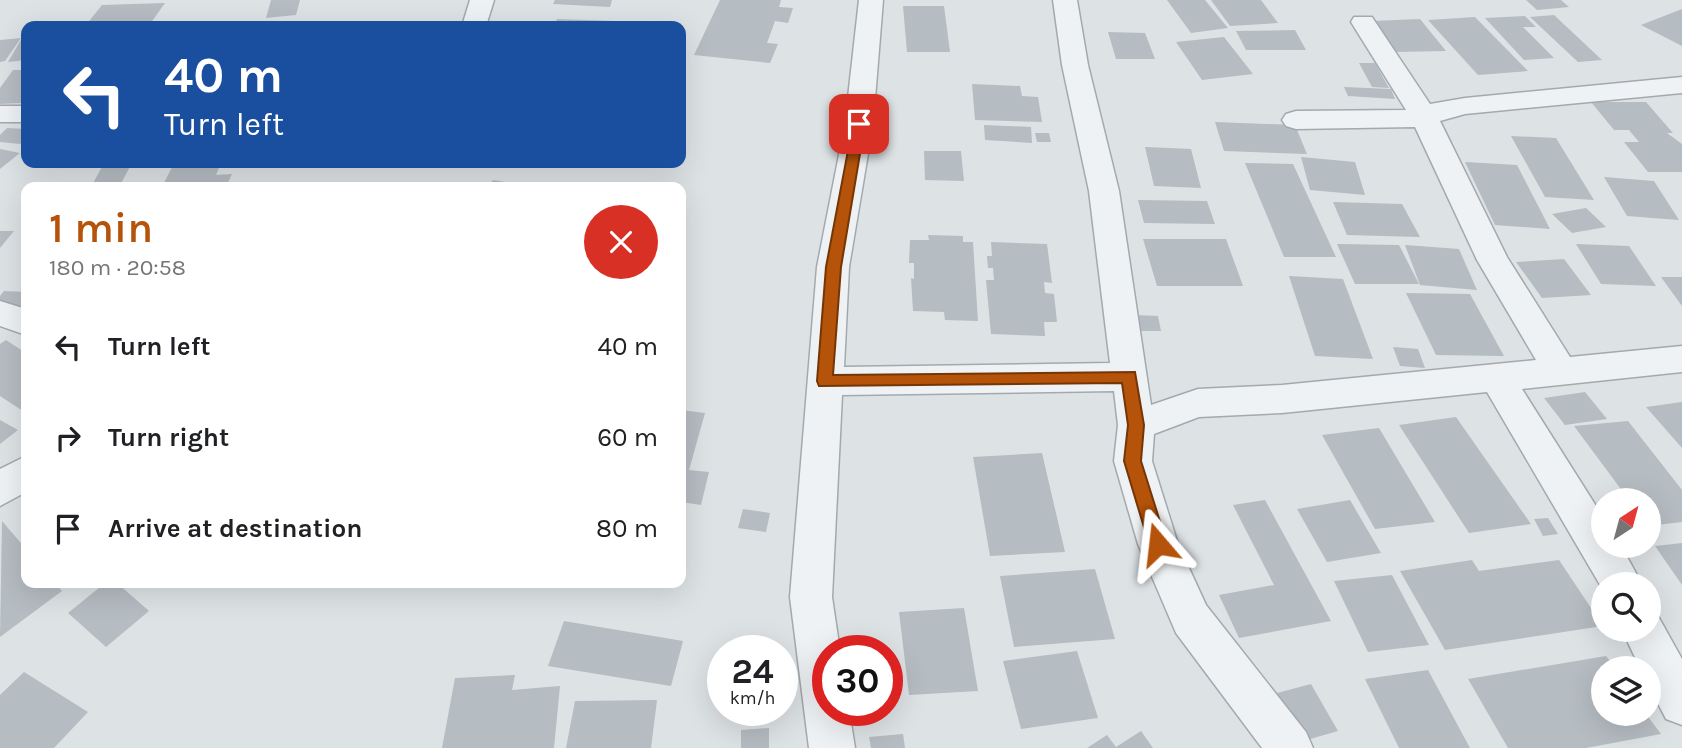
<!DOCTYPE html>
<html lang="en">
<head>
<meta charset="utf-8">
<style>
	:root { --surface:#fff; --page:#f2f2f2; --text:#202124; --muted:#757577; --accent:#b45309 }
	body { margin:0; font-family:Karla,sans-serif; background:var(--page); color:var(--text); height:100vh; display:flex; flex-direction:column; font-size:26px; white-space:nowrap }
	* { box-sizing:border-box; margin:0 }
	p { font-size:23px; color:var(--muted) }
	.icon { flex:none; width:38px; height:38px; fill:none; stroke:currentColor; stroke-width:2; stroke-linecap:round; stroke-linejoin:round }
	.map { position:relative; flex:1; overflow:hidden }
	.side { position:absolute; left:21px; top:182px; width:665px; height:406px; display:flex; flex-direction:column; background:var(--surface); border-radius:14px; box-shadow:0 7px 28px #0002 }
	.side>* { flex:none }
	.top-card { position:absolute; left:21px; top:21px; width:665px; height:147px; border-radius:14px; box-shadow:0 7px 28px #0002; background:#1a4fa0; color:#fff; overflow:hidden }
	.needle { width:46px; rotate:36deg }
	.tools { position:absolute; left:1591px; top:488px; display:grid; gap:14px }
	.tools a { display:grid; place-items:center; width:70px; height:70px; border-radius:50%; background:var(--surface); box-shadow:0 7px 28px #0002; font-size:35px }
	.speed { position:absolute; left:707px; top:635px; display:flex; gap:14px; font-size:35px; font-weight:700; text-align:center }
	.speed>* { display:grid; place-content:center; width:91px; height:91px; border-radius:50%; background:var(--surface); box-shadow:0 7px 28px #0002; line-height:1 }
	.speed small { font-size:18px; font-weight:400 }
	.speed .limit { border:10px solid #d22; background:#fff; color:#111 }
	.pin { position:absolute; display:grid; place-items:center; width:60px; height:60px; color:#fff; margin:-30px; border-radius:14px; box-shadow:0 4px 10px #0006 }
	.me { position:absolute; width:77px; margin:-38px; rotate:343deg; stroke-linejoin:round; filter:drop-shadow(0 0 5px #0008) }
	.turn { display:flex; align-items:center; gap:24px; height:147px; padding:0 28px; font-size:32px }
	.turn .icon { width:91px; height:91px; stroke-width:2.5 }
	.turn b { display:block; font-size:49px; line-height:60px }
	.round { display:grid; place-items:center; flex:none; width:74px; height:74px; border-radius:37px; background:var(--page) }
	.head { display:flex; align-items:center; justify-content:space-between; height:119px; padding:0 28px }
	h1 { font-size:42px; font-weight:600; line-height:52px; color:var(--accent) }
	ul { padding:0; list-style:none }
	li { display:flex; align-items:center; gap:21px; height:91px; padding:0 28px }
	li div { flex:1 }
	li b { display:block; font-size:26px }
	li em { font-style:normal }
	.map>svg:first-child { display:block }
	.building { fill:#b5bcc2 }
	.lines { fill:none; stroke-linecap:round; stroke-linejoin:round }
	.minor-casing { stroke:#a3a9ae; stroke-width:3 }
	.minor { fill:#eff2f4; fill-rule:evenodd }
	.route { fill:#b45309; stroke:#753606; stroke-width:2 }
</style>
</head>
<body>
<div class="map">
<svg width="1682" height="748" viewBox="0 0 1682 748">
	<rect width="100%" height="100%" fill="#dde2e5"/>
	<path class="building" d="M271 0H300L296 15 266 18Z
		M555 0H612L610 7 553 4Z
		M720 0H781L779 7 793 8 788 23 775 21 767 43 778 44 770 63 694 55Z
		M1167 0H1205L1228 28 1191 33Z
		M1211 0H1261L1278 23 1230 26Z
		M1526 0H1561L1569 7 1537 10Z
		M165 3 150 24 86 25 102 5Z
		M903 6H944L950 52H907Z
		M1682 9V46L1641 25Z
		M1554 15 1602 60 1578 62 1530 17Z
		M1525 16 1536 27H1523L1554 58 1524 60 1485 18Z
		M1475 17 1528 71 1478 75 1428 20Z
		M557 19 615 21 614 26H554Z
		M1420 19 1446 51 1395 52 1372 21Z
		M1295 30 1306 50H1246L1236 31Z
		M1108 32 1145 33 1155 59H1116Z
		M26 37V60L8 62 22 38Z
		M1224 37 1253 74 1202 80 1176 42Z
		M21 38 5 61 0 62V40Z
		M1359 63H1375L1389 88 1372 87Z
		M13 70H26V96L21 103 0 104V88Z
		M972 84 1020 86 1022 96 1038 97 1042 122 975 120Z
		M1344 87 1391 89 1395 99 1348 96Z
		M1591 102H1646L1673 133H1667L1682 144V172H1648L1624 142H1639L1629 130H1614Z
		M1215 122 1295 125 1307 154 1224 151Z
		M984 125 1031 127 1032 143 985 140Z
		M7 128 26 129V137L20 144 0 142V135Z
		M1035 133H1049L1051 142H1037Z
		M1511 136 1556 138 1594 200 1545 197Z
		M1145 147 1191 149 1201 188 1154 186Z
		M0 149 20 153 0 169Z
		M924 151H961L964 181 925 180Z
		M1301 157 1355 162 1365 195 1310 190Z
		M1465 162 1517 165 1550 229 1495 225Z
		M104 163H132L119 187H91Z
		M174 163H221L216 175 232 174 226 187H162Z
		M1245 163 1293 164 1336 257H1284Z
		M1604 177 1654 181 1679 220 1627 216Z
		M493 180 529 186V187H489Z
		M1138 200 1207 201 1215 224 1144 223Z
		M1333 202 1402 204 1420 237 1347 235Z
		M1586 208 1606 227 1572 233 1552 214Z
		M0 231H14L0 248Z
		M928 235 963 236V242H973L978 321 945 320 944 312 913 311 911 278 914 279V263H909L910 240H929Z
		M1143 239H1226L1243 286H1157Z
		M991 242 1047 244 1052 283 1044 282 1045 293 1054 294 1057 322H1044L1045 336 991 334 986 280H994L993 268H988L987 256H992Z
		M1337 244 1399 245 1419 284H1355Z
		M1576 244 1629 246 1656 286 1601 284Z
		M1405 245 1459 249 1477 290 1420 285Z
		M1564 259 1591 295 1542 298 1516 262Z
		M1289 276 1343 279 1373 359 1315 356Z
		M1661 277H1682V306Z
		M4 291 26 292V301L22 306H0V296Z
		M1406 293 1470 294 1504 356 1436 355Z
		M1136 315 1158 316 1161 331H1139Z
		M6 340 26 353V413L0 396V344Z
		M1393 347 1418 349 1425 368 1400 366Z
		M1585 392 1607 419 1565 425 1544 398Z
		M1682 402V448L1646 407Z
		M681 410 705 413 689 470 709 472 701 505 681 502Z
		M1456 417 1531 524 1469 533 1399 425Z
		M0 420 18 430 0 444Z
		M1628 421 1682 490V522L1648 526V500H1629L1574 426Z
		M1379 428 1435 522 1375 529 1322 435Z
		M1042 453 1065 552 990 556 973 457Z
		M1265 500 1331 621 1239 638 1219 595 1274 585 1233 505Z
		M1350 500 1381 553 1327 562 1297 509Z
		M743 509 770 513 766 532 738 528Z
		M1548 518 1558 534 1543 536 1534 519Z
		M2 521 26 549V583H55L62 591 0 637Z
		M1682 543V585L1655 546Z
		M1472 560 1479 571 1559 560 1603 626 1445 650 1400 571Z
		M1095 569 1115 639 1014 647 1000 576Z
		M1392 575 1429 645 1368 652 1334 581Z
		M105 583H117L149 611 106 647 68 613Z
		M964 608 978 691 909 695 899 612Z
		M564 621 683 641 671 686 548 666Z
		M1077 651 1098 718 1021 729 1003 661Z
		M1606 656 1615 668H1603V714H1646L1661 734 1586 748H1508L1468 679Z
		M1428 670 1470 748H1399L1365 679Z
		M24 672 88 712 54 748H0V695Z
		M515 675 512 690 560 686 554 748H442L455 678Z
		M1311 684 1338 731 1303 741 1277 693Z
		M657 700 651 748H566L575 701Z
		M769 728V748H741V730Z
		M1141 731 1153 748H1087L1107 735 1116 747Z
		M903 734 905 748H871L869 737Z"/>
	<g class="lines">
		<defs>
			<path id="minor" d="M470 0H494L486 26H462Z
				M859 0H883L873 124 849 267 844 367 1110 363 1089 191 1062 65 1053 0H1077L1088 65 1119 191 1151 405 1198 389 1282 385 1536 360 1477 260 1415 127 1296 129 1286 126 1282 120 1286 114 1296 111 1406 110 1351 22 1354 17H1372L1430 104 1465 98 1682 77V93L1465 114 1440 121 1507 257 1570 357 1682 346V372L1522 389 1603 517V546H1621L1642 584H1603V590L1487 392 1282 413 1199 417 1154 434 1152 461 1178 544 1206 605 1306 732 1313 748H1262L1176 633 1138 544 1114 461 1118 425 1114 391 842 395 832 597 840 651H828V710H849L855 748H809L790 597 817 267 845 124Z
				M0 106H26V122H0Z
				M0 301 26 309V335L0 326Z
				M26 456V492L0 506V469Z
				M1648 612 1658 616 1682 659V725L1666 719 1648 684V668H1640L1622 630H1648Z"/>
		</defs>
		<use href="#minor" class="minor-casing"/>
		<use href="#minor" class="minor"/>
	</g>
	<path class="route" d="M859 120 865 124 841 267 833 375 1135 372 1144 425 1141 461 1167 544 1164 550 1158 552 1151 550 1149 544 1124 461 1128 425 1122 383 819 386 817 381 826 267 853 124Z"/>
</svg>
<div class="tools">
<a><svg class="needle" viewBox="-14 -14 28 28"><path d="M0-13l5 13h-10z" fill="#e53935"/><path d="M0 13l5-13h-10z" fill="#757577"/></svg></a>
<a><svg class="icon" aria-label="search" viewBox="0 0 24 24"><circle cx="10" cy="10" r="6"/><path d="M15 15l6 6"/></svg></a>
<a><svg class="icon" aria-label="layers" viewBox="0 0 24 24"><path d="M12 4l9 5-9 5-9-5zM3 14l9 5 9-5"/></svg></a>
</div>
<div class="speed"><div>24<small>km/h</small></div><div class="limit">30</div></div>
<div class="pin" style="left:859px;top:124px;background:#d93025"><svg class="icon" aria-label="arrive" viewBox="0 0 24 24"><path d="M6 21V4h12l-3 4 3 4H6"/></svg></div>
<svg class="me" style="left:1158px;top:544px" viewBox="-20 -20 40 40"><path d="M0-17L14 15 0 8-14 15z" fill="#b45309" stroke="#fff" stroke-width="4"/></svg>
<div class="top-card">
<div class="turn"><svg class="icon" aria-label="left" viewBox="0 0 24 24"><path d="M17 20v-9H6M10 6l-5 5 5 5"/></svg><div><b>40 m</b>Turn left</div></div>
</div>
<section class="side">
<div class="head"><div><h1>1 min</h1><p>180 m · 20:58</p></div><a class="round" style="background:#d93025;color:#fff"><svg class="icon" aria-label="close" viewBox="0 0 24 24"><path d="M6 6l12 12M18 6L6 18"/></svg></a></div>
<ul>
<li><svg class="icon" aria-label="left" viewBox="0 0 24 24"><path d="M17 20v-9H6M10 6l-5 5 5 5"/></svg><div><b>Turn left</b></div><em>40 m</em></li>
<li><svg class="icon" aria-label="right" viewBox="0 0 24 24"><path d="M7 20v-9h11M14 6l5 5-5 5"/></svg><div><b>Turn right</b></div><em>60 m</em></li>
<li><svg class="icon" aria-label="arrive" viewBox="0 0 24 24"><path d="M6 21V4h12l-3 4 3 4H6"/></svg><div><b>Arrive at destination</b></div><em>80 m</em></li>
</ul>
</section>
</div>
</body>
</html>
